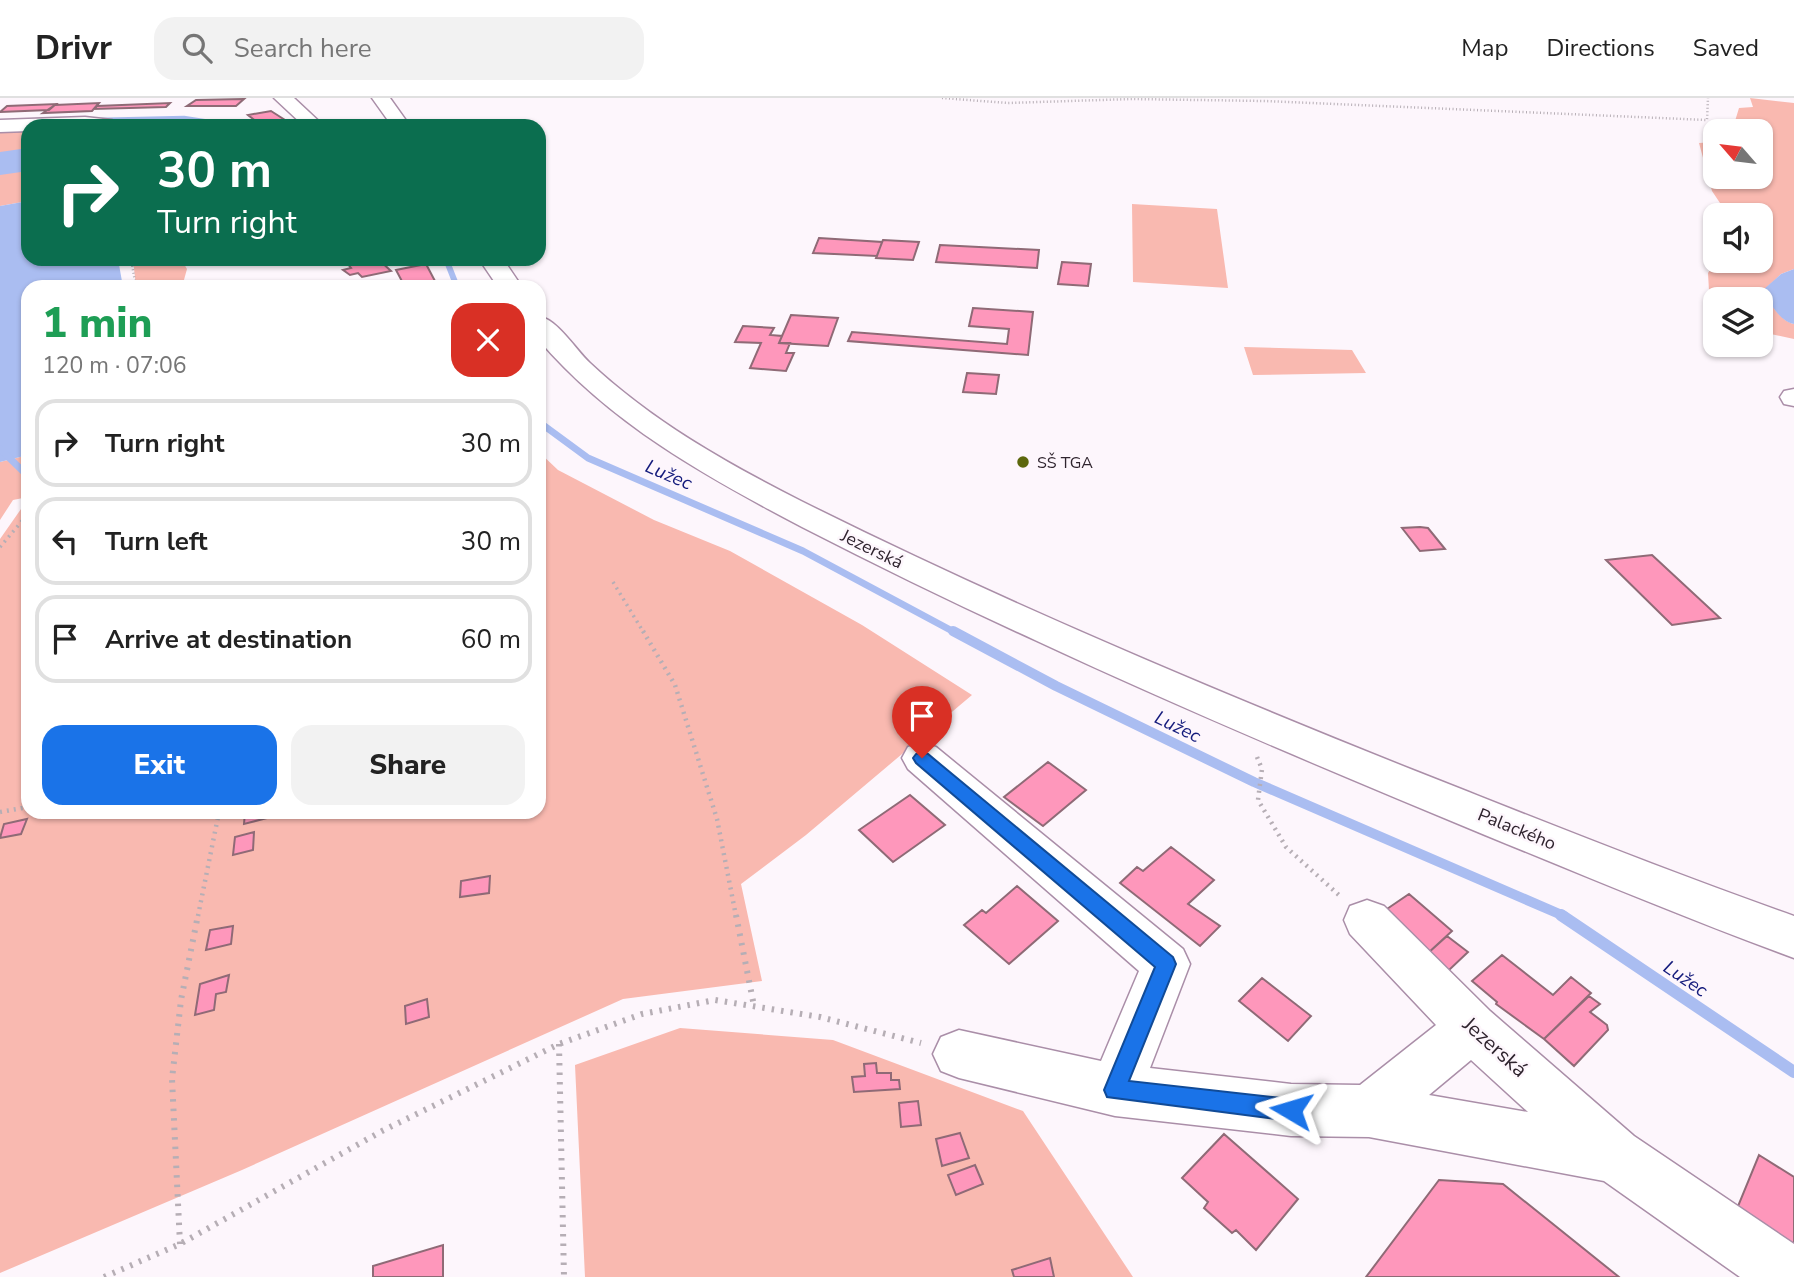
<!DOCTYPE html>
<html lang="en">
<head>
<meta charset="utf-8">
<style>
	:root { --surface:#fff; --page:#f2f2f2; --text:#222; --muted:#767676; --line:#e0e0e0; --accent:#1a73e8 }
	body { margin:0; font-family:"Nunito Sans",sans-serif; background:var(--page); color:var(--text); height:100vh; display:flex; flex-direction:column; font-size:26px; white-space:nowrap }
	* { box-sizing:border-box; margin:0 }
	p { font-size:23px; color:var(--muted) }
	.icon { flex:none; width:38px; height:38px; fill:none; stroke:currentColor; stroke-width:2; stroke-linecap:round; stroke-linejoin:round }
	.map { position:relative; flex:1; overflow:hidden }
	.side { position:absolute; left:21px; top:182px; width:525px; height:539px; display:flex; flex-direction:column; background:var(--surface); border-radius:21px; box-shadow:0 2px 5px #0004 }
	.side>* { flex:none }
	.guide { position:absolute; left:21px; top:21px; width:525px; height:147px; border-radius:21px; box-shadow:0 2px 5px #0004; background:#0b6e4f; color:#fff; overflow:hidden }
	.needle { width:46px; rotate:298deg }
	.controls { position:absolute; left:1703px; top:21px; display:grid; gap:14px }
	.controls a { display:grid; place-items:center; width:70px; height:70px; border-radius:14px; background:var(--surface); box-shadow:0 2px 5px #0004; font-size:35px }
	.pin { position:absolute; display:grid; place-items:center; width:60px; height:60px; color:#fff; margin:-72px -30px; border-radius:50% 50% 50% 0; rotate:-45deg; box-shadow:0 0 7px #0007 }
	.pin .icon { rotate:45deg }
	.me { position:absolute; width:77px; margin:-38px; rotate:277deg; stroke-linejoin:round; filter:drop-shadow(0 0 5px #0008) }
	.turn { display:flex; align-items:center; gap:24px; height:147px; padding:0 21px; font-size:32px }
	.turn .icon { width:91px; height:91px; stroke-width:2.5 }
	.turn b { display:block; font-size:49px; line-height:60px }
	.round { display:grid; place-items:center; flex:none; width:74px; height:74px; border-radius:21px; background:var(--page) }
	.headline { display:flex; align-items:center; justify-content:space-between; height:119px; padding:0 21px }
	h1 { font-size:42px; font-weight:800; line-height:52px; color:#1e9e55 }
	.cta { display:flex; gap:14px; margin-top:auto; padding:14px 21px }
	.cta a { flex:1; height:80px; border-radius:21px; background:var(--accent); color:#fff; font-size:28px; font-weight:800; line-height:80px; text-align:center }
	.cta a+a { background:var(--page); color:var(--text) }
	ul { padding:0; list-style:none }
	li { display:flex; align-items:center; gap:21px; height:88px; margin:0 14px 10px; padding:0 7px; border:4px solid var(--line); border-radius:21px }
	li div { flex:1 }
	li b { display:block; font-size:26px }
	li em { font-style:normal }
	header { display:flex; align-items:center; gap:42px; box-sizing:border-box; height:98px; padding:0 35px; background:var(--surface); border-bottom:2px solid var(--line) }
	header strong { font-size:33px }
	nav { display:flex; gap:38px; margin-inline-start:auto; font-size:24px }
	.search { width:490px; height:63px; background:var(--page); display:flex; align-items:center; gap:18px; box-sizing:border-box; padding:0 24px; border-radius:21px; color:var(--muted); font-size:26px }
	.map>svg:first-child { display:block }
	.green { fill:#f9b9b0 }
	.water { fill:#aabdf1 }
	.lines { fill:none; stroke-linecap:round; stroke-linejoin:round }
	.stream-far4 { stroke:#aabdf1; stroke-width:4.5 }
	.stream-far3 { stroke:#aabdf1; stroke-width:6 }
	.stream-far2 { stroke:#aabdf1; stroke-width:7 }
	.stream-far1 { stroke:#aabdf1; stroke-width:10 }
	.stream { stroke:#aabdf1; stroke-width:12 }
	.building { fill:#fe97bb; stroke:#8f6a76; stroke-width:2 }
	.minor-casing { stroke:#aa8ea8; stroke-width:3 }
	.path-far3 { stroke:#b6aeb5; stroke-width:2.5; stroke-dasharray:1 2.5; stroke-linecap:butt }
	.path-far2 { stroke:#b6aeb5; stroke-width:3.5; stroke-dasharray:2 4.5; stroke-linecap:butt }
	.path-far1 { stroke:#b6aeb5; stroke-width:4.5; stroke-dasharray:2 5; stroke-linecap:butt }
	.path { stroke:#b6aeb5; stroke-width:6; stroke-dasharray:2.5 7; stroke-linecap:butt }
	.minor { fill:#fff; fill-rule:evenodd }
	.route { fill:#1a73e8; stroke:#114b97; stroke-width:2 }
	.poi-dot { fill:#5c670c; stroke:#fdf6fc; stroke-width:2.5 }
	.labels { text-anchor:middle; stroke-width:5; stroke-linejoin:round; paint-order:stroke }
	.far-poi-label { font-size:16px; fill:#2f242e; stroke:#fdf6fc; text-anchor:start }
	.street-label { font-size:18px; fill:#2f242e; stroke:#fdf6fc }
	.water-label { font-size:19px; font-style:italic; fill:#141b7c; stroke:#fdf6fc }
	.near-street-label { font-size:21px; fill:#2f242e; stroke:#fdf6fc }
</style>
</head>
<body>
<header>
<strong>Drivr</strong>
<div class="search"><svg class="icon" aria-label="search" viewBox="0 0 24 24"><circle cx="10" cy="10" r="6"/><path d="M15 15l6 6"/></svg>Search here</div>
<nav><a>Map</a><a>Directions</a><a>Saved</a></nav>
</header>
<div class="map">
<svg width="1794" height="1179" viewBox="0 0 1794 1179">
	<rect width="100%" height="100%" fill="#fdf6fc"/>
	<path class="green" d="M1750 0 1794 5V171L1781 176 1764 192C1769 204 1780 223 1794 226V241L1761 234 1760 201H1715V213L1710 211 1708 175 1716 163H1760V117H1728L1712 93 1699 45 1715 44V79H1760V33H1732L1739 10 1753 9Z
		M0 27 28 28V103L0 108Z
		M1132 106 1217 111 1228 190 1133 184Z
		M133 161H181L187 171 182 189H136Z
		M1244 249 1352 252 1366 275 1253 277Z
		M539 354 558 372 654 422 730 453 862 527 972 597 806 737 741 786 762 883 623 901 242 1072 0 1175V441L28 401V714H539Z
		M28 357V399L13 402 0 422V364Z
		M680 930 833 942 1023 1013 1133 1179H585L575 967Z"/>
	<path class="water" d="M28 50V73L0 77V54Z
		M28 103V161H118L123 189H28V357L0 364V108Z
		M1794 171V226C1780 224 1769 204 1763 192L1781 176Z"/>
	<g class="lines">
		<path class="stream-far4" d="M96 22 184 20 235 28"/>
		<path class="stream-far3" d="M446 161 457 189"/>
		<path class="stream-far2" d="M539 324 588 360 803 453 956 535
			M0 351 28 378"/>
		<path class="stream-far1" d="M953 533 1056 588 1254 684 1564 818"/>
		<path class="stream" d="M1561 817 1794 974"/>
	</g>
	<path class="building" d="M244 1 236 8H187L196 2Z
		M99 5 92 13 43 15 55 7Z
		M170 5 166 9 94 11 97 8Z
		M56 6 49 12 0 14 7 8Z
		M271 13 285 22 261 27 248 17Z
		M819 140 882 144 877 158 813 155Z
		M883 142 919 144 913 162 876 160Z
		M940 147 1039 152 1037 170 936 164Z
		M362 161H378L391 173 362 179 358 175 350 177 343 172 351 170 347 165Z
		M1062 164 1091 166 1088 188 1058 186Z
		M426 166 436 185 405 189 396 172Z
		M973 210 1033 214 1028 257 848 243 852 234 1007 246 1009 231 969 228Z
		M791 217 838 220 828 248 779 245Z
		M743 228 774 230 770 237 782 238 779 245H790L786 255H794L786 273 750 270 761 245 735 244Z
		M967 275 999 277 996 296 963 294Z
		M1420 429 1428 430 1445 451 1420 453 1402 430Z
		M1652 457 1720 520 1672 527 1606 462Z
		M1048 664 1086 692 1043 728 1004 699Z
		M910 697 945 727 893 764 859 732Z
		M245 714H271V719L244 726Z
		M27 721 21 736 0 740 4 726Z
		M254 734 253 752 233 757 235 739Z
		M1171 749 1214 782 1188 806 1220 828 1200 848 1120 785 1137 769 1143 773Z
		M490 778 489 795 460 799 461 783Z
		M1017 788 1058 823 1009 866 964 827 982 812 986 815Z
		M1409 796 1452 833 1427 856 1381 815Z
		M233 828 231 846 206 852 210 832Z
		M1447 838 1468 854 1447 874 1427 856Z
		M1502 857 1553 897 1571 879 1591 895 1544 941 1496 906 1497 904 1472 883Z
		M229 877 226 894 216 896 214 912 195 917 200 886Z
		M1262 880 1311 918 1288 943 1239 903Z
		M1589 898 1600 906 1590 914 1607 927 1608 932 1574 968 1544 941Z
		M427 901 429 919 406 926 405 908Z
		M876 965 877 975H891V982H899L900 991 854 994 852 979 865 978 864 966Z
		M918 1003 921 1027 901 1029 899 1005Z
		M960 1035 969 1060 942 1068 936 1041Z
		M1224 1036 1298 1101 1256 1152 1236 1132 1232 1135 1204 1110 1208 1104 1182 1080Z
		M1759 1057 1794 1079V1151L1736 1113Z
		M975 1067 983 1086 956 1097 948 1077Z
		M1439 1082 1503 1086 1619 1179H1366Z
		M443 1147V1179H373V1168Z
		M1050 1160 1054 1179H1014L1012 1172Z"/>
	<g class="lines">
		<defs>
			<path id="minor" d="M274 0H294L324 28H304Z
				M372 0H390L410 28H392Z
				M85 19 112 22 121 28H28V33L0 34V22Z
				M479 161H503L522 189H498Z
				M539 218C559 223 575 251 590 265 652 323 726 365 801 403 1001 503 1206 589 1413 672 1540 722 1666 773 1794 818V860C1690 822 1588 779 1485 737 1335 675 1185 612 1037 543 958 507 880 469 802 429 705 378 611 326 539 242Z
				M1794 291V308L1784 306 1780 299 1784 293Z
				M922 645 936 649 1183 851 1190 866 1150 970 1291 986 1360 987 1436 927 1350 836 1344 822 1350 808 1367 802 1384 808 1490 913 1634 1038 1794 1146V1179H1740L1604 1083 1369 1039 1291 1038 1115 1018 959 980 941 973 933 956 941 939 959 932 1101 963 1139 873 908 671 902 660 908 649ZM1471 962 1528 1014 1429 997Z"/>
		</defs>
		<use href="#minor" class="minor-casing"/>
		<path class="path-far3" d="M942 0 1008 5 1132 1 1265 3 1707 22 1708 0
			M131 161 136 189"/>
		<path class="path-far2" d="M0 449 28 416
			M613 484 644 535"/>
		<path class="path-far1" d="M643 533 675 587 717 721 736 818
			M1257 659 1262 671 1258 702 1286 749 1341 799
			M0 714 28 709
			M198 818 219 714"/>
		<path class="path" d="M736 817 754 908
			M559 946 564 1179
			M180 1146 172 981 181 902 198 817
			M104 1179 180 1146 382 1033 559 946 642 916 715 902 820 919 921 945"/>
		<use href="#minor" class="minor"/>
	</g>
	<path class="route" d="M922 654 928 656 1173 859 1176 866 1129 983 1291 1001 1299 1005 1302 1012 1299 1020 1291 1023 1107 999 1104 992 1155 869 916 665 913 660 916 656Z"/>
	<circle class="poi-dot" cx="1023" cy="364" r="7"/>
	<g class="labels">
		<g class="far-poi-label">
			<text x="1037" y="370">SŠ TGA</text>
		</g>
		<g class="street-label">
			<text transform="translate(872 451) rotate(26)" y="6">Jezerská</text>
			<text transform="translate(1517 731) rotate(22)" y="6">Palackého</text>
		</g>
		<g class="water-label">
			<text transform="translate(669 376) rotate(23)" y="7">Lužec</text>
			<text transform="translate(1178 628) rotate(26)" y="7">Lužec</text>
			<text transform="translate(1686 880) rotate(34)" y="7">Lužec</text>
		</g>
		<g class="near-street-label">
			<text transform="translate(1495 949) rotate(42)" y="7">Jezerská</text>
		</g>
	</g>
</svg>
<div class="controls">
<a><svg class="needle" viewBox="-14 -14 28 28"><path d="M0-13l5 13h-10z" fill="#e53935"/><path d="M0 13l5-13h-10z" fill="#767676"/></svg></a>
<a><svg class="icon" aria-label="sound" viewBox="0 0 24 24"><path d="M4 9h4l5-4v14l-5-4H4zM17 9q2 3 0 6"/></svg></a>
<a><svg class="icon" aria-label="layers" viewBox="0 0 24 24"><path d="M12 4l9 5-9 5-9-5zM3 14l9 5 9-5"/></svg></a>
</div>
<div class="pin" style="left:922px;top:660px;background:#d93025"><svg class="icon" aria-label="arrive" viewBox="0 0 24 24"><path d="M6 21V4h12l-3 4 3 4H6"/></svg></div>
<svg class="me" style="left:1291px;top:1012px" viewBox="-20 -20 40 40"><path d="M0-17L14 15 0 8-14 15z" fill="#1a73e8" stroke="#fff" stroke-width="4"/></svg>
<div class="guide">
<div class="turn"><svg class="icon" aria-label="right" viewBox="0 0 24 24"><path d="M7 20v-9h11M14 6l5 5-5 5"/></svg><div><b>30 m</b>Turn right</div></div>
</div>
<section class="side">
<div class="headline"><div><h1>1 min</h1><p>120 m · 07:06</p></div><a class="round" style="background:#d93025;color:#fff"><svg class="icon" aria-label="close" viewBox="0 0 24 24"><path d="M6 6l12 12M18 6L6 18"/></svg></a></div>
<ul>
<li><svg class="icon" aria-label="right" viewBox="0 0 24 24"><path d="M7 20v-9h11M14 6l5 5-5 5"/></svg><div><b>Turn right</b></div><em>30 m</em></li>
<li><svg class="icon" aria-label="left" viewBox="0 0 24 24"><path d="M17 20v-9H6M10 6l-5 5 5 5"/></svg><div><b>Turn left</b></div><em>30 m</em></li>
<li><svg class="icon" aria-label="arrive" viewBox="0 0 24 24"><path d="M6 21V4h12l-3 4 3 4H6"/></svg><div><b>Arrive at destination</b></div><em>60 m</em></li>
</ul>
<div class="cta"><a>Exit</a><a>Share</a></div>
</section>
</div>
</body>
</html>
